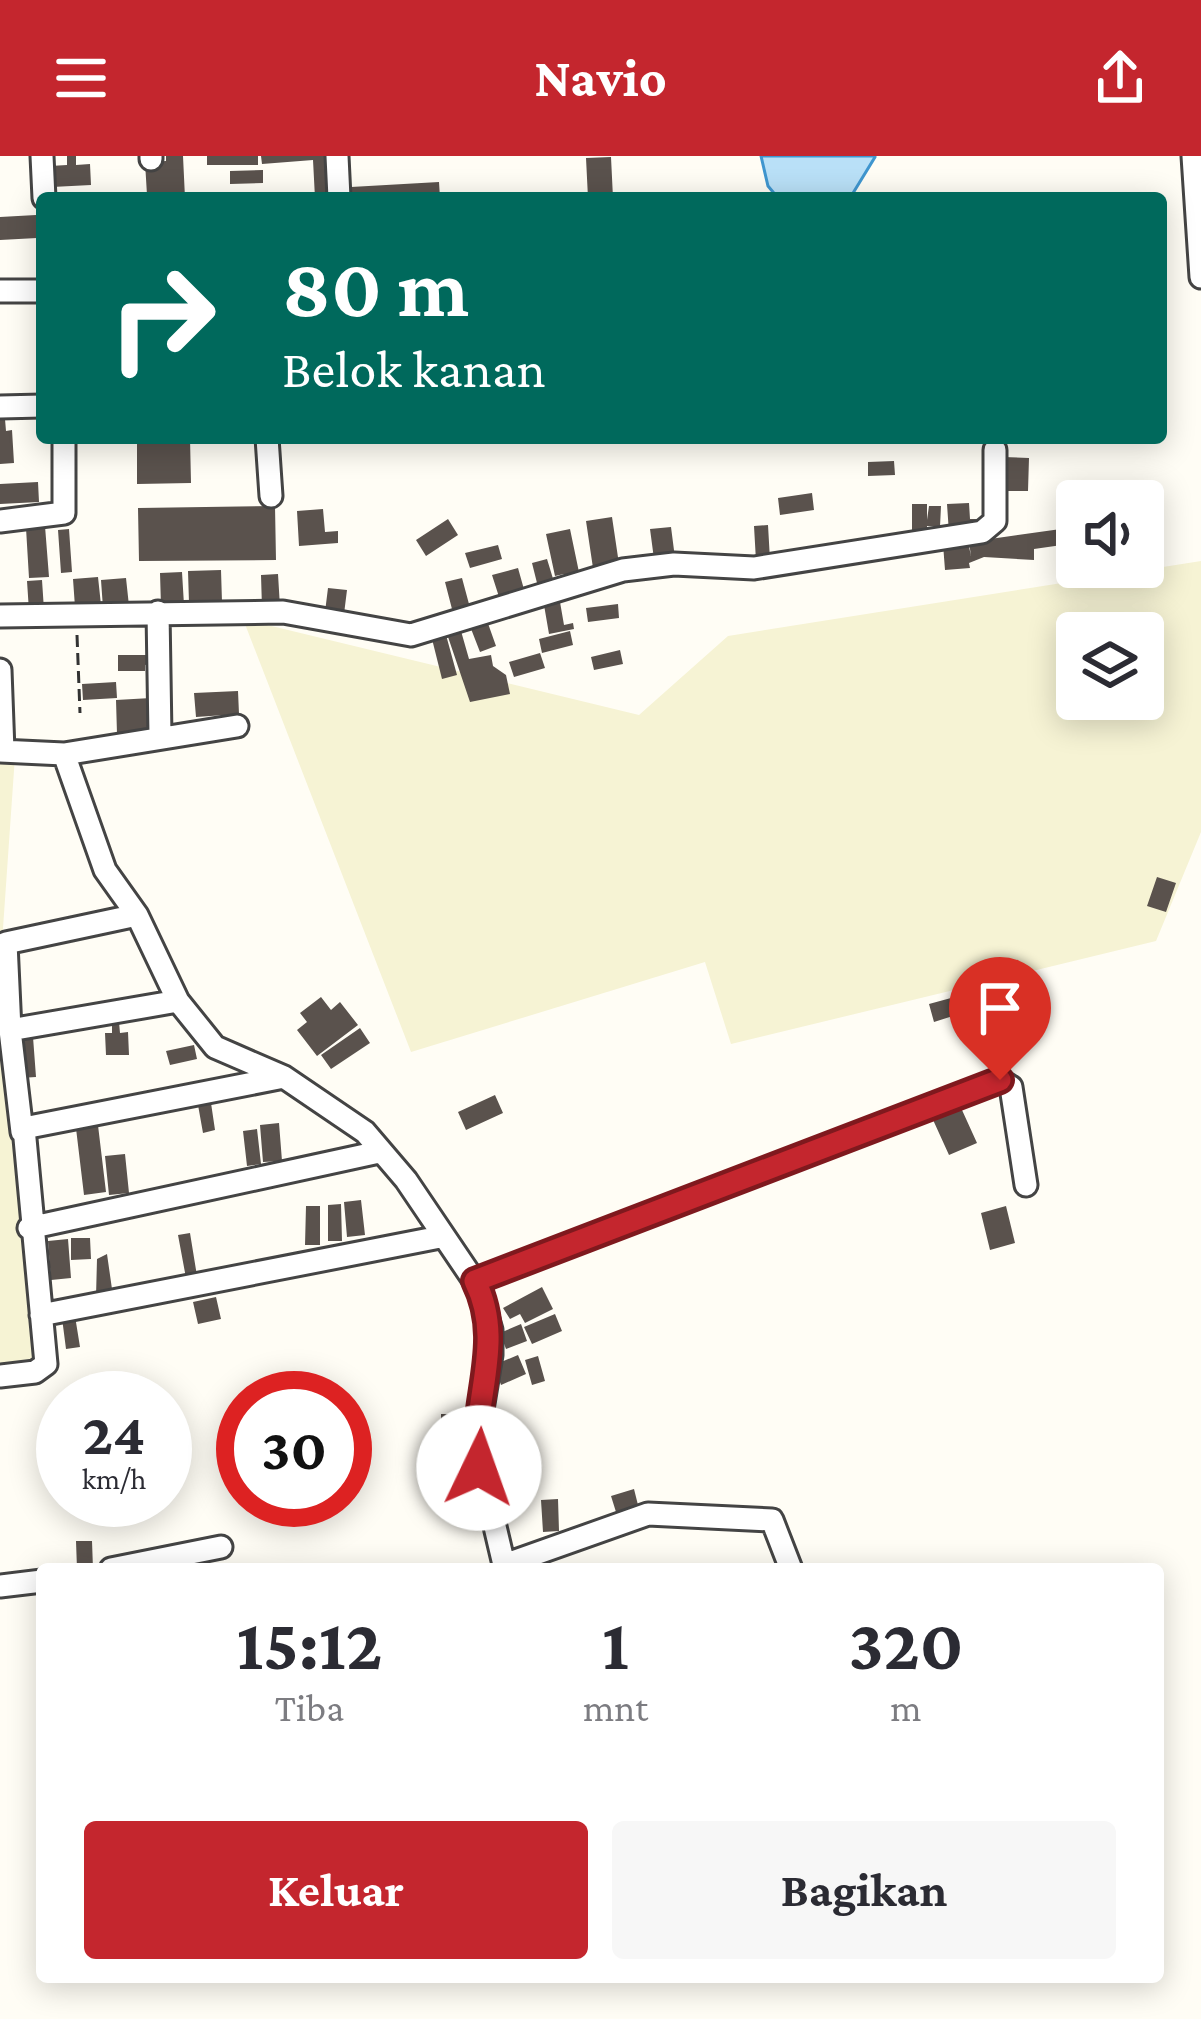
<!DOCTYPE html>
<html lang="id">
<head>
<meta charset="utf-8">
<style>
	:root { --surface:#fff; --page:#f7f7f7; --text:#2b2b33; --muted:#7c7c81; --accent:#c4262e }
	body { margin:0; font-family:"Crimson Pro",serif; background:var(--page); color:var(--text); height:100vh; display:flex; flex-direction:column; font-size:45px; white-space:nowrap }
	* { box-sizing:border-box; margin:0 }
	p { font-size:39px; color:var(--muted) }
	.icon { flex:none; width:66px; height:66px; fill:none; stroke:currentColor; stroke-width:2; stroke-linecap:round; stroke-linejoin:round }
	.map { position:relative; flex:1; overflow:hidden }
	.side { position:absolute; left:36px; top:1407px; width:1128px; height:420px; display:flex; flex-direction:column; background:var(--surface); border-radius:12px; box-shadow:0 6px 30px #0003 }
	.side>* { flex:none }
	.hud { position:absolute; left:36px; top:36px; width:1131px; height:252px; border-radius:12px; box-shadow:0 6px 30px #0003; background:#00695c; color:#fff; overflow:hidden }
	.tools { position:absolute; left:1056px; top:324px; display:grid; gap:24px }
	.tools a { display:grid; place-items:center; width:108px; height:108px; border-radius:12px; background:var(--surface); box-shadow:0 6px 30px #0003; font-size:60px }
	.speed { position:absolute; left:36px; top:1215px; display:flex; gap:24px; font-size:60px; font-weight:700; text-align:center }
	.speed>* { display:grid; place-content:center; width:156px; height:156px; border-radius:50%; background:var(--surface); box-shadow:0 6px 30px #0003; line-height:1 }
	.speed small { font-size:30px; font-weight:400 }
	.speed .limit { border:18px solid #d22; background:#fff; color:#111 }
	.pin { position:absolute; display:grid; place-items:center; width:102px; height:102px; color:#fff; margin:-123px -51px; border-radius:50% 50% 50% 0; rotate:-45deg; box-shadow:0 0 12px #0007 }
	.pin .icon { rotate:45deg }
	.me { position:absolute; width:132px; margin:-66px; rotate:3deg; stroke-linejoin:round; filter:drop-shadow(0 0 9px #0008) }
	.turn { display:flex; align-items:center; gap:42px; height:252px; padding:0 48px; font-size:54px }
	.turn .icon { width:156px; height:156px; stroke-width:2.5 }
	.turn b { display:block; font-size:84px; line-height:102px }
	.eta { display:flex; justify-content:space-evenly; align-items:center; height:204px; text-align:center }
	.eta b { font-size:72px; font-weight:700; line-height:84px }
	.button { display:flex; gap:24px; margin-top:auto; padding:24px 48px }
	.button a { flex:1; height:138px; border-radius:12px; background:var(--accent); color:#fff; font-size:48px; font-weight:700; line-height:138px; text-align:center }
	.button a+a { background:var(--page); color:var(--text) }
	header { display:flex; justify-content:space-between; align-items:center; height:156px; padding:0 48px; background:var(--accent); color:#fff; font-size:54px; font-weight:700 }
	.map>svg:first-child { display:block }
	.farmland { fill:#f6f3d4; fill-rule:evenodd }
	.water { fill:#b9e0f7; stroke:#3f96cf; stroke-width:3 }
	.building { fill:#5a524d }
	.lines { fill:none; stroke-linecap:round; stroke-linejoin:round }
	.minor-casing { stroke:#444; stroke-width:27 }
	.path { stroke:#333; stroke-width:3; stroke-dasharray:12 6; stroke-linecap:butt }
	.minor { stroke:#fff; stroke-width:21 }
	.route-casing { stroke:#7f191e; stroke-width:30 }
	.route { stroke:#c4262e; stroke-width:21 }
</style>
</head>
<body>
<header><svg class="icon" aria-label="menu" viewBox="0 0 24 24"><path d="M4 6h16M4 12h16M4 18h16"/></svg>Navio<svg class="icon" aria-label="share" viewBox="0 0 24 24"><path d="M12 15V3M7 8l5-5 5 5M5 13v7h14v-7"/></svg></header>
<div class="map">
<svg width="1201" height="1863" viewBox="0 0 1201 1863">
	<rect width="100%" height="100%" fill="#fffdf5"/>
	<path class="farmland" d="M1201 405V676L1156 785 731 888 705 806 411 896 243 463 639 559 728 480ZM1077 477H1143V543H1077Z
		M0 600H15L1 801 43 1209 0 1214Z"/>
	<path class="water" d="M761 0H875V1L850 42H778L768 30Z"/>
	<path class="building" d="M67 0H76V9L90 8 91 29 52 31 50 10 67 9Z
		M166 0H183L185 42 147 39 145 6 166 5Z
		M207 0H258V9H207Z
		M261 0H328L330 42H315L313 4 262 8Z
		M611 1 613 42H588L586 2Z
		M263 14V27L230 28V15Z
		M439 26 440 42H351V31Z
		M36 59 37 82 0 84V61Z
		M0 263H5L6 275 12 274 14 307 0 308Z
		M137 282H190L191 327 137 328Z
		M1003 301 1029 302 1028 335H1002Z
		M894 305 895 319 868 320V306Z
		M38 326 39 346 0 348V328Z
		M812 337 814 354 780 359 778 342Z
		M969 347 970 363H985V374L949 377 947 348Z
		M912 348H927V364L929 350H941L940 371 927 370V380H912Z
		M275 350 276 404 139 405 138 352Z
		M323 353 325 376 338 375V387L299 390 297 355Z
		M612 361 619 408 593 412 586 365Z
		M448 363 458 379 426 400 416 384Z
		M768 369 770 404 756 405 754 370Z
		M45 370 49 421 29 422 26 372Z
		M671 371 675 402 654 403 650 373Z
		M1068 372 1069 388 1034 393V404L984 401 969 407 970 412 945 414 943 388 968 386 971 400 969 386Z
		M69 373 72 416 61 417 58 374Z
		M570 373 580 421 565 424 564 418 555 420 546 378Z
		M498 389 502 403 470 412 465 397Z
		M547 403 554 426 538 431 532 407Z
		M518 412 525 437 500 444 492 419Z
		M221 414 222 446 189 447 188 415Z
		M182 416 184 449 161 450 160 417Z
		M278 418 280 451 262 452 261 419Z
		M98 421 101 449 75 451 73 423Z
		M126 422 129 450 103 452 101 424Z
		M462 422 469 448 452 453 445 426Z
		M42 424 44 454 29 455 27 425Z
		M328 432 347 434 344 458 325 456Z
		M560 446 564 469 573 467 574 473 549 478 544 449Z
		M618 448 619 462 588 466 586 452Z
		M485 459 496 490 480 496 468 465Z
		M459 468 469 503 491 499 493 510 506 519 510 538 470 546 445 472Z
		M570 475 573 489 542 497 539 483Z
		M446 479 457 519 442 523 432 483Z
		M620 494 623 508 594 514 591 501Z
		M540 497 545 512 514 521 509 506Z
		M118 499H150L151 508 145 509V515H118Z
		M116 526 117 542 83 544 82 528Z
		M238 535 239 558 196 561 194 537Z
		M151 542 152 576 117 578 116 544Z
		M1157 721 1176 727 1166 756 1147 750Z
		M321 841 331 854 340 846 358 869 317 900 297 874 307 866 300 857Z
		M951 842 956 859 934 866 929 848Z
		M112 866H119L120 877 128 876 129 899H106L105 877H112Z
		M360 872 370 887 331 913 321 899Z
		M33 881 36 921 20 922 17 882Z
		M194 889 197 903 170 909 166 895Z
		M495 939 503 957 466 974 458 956Z
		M957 943 977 987 949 999 929 955Z
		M211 947 215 974 203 977 198 949Z
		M97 961 106 1036 84 1039 75 964Z
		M279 967 282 1005 263 1006 260 969Z
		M257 973 261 1008 247 1010 243 975Z
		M125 998 129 1037 109 1039 105 1000Z
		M361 1044 365 1079 347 1081 344 1046Z
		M341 1048 342 1085H328V1049Z
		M306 1050H320V1089H305Z
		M1006 1050 1015 1087 990 1094 981 1057Z
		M190 1077 197 1120 186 1122 178 1079Z
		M71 1082H90L91 1103 71 1104Z
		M68 1083 71 1122 51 1124 48 1085Z
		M107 1098 113 1140 96 1141 97 1103Z
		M542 1131 553 1153 525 1167 520 1158 510 1163 503 1152Z
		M216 1141 221 1163 198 1168 193 1146Z
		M555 1158 562 1175 532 1188 524 1171Z
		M75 1160 80 1191 66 1193 62 1162Z
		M521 1168 527 1185 506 1193 500 1177Z
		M518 1199 526 1218 501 1229 494 1209Z
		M538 1200 545 1225 532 1229 525 1204Z
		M441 1258H471L472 1280 441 1281Z
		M634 1333 638 1349 616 1356 611 1340Z
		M558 1343 559 1375 543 1376 541 1344Z
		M76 1385H92L93 1413H77Z"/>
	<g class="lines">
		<defs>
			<path id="minor" d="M42 0 44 42
				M151 0V3
				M337 0 339 42
				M1193 0 1201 121
				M0 135H42
				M0 251 42 250
				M267 282 271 340
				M0 365 64 357V282
				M158 456 160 580
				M0 460 283 456 411 479 623 414 674 408 754 412 982 376 995 365V294
				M0 514 3 595
				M0 595 64 598 105 714 137 759 178 845 215 891 284 921 365 976 406 1024 479 1132 491 1174V1199L476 1290 505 1413
				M64 598 237 570
				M10 874 6 787 137 759
				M22 976 10 874 178 845
				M29 1072 379 996
				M475 1125 1000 924 1011 931 1026 1029
				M41 1159 440 1081
				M0 1220 35 1216 46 1208 24 972 284 921
				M504 1409 648 1358 772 1364 791 1413
				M111 1413 221 1391
				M0 1430 42 1425"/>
		</defs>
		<use href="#minor" class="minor-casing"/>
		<path class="path" d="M77 479 80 557"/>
		<use href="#minor" class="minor"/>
	</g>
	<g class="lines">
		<defs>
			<path id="route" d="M479 1312C469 1247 507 1189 475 1125L1000 924"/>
		</defs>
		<use href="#route" class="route-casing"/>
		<use href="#route" class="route"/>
	</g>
</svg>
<div class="tools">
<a><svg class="icon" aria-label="sound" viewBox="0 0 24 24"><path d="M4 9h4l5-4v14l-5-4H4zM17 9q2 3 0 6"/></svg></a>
<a><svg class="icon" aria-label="layers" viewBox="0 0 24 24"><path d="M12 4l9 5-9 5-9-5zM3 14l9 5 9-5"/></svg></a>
</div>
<div class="speed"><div>24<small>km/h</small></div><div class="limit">30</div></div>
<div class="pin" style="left:1000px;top:924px;background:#d93025"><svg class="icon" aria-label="arrive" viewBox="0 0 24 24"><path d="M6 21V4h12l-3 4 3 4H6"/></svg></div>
<svg class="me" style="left:479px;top:1312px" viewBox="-20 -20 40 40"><circle r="19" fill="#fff"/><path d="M0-13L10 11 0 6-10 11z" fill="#c4262e"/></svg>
<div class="hud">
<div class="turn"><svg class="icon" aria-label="right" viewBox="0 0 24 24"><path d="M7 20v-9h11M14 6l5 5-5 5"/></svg><div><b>80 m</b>Belok kanan</div></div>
</div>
<section class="side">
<div class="eta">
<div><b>15:12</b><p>Tiba</p></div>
<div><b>1</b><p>mnt</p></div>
<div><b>320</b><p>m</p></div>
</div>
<div class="button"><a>Keluar</a><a>Bagikan</a></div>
</section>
</div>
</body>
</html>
